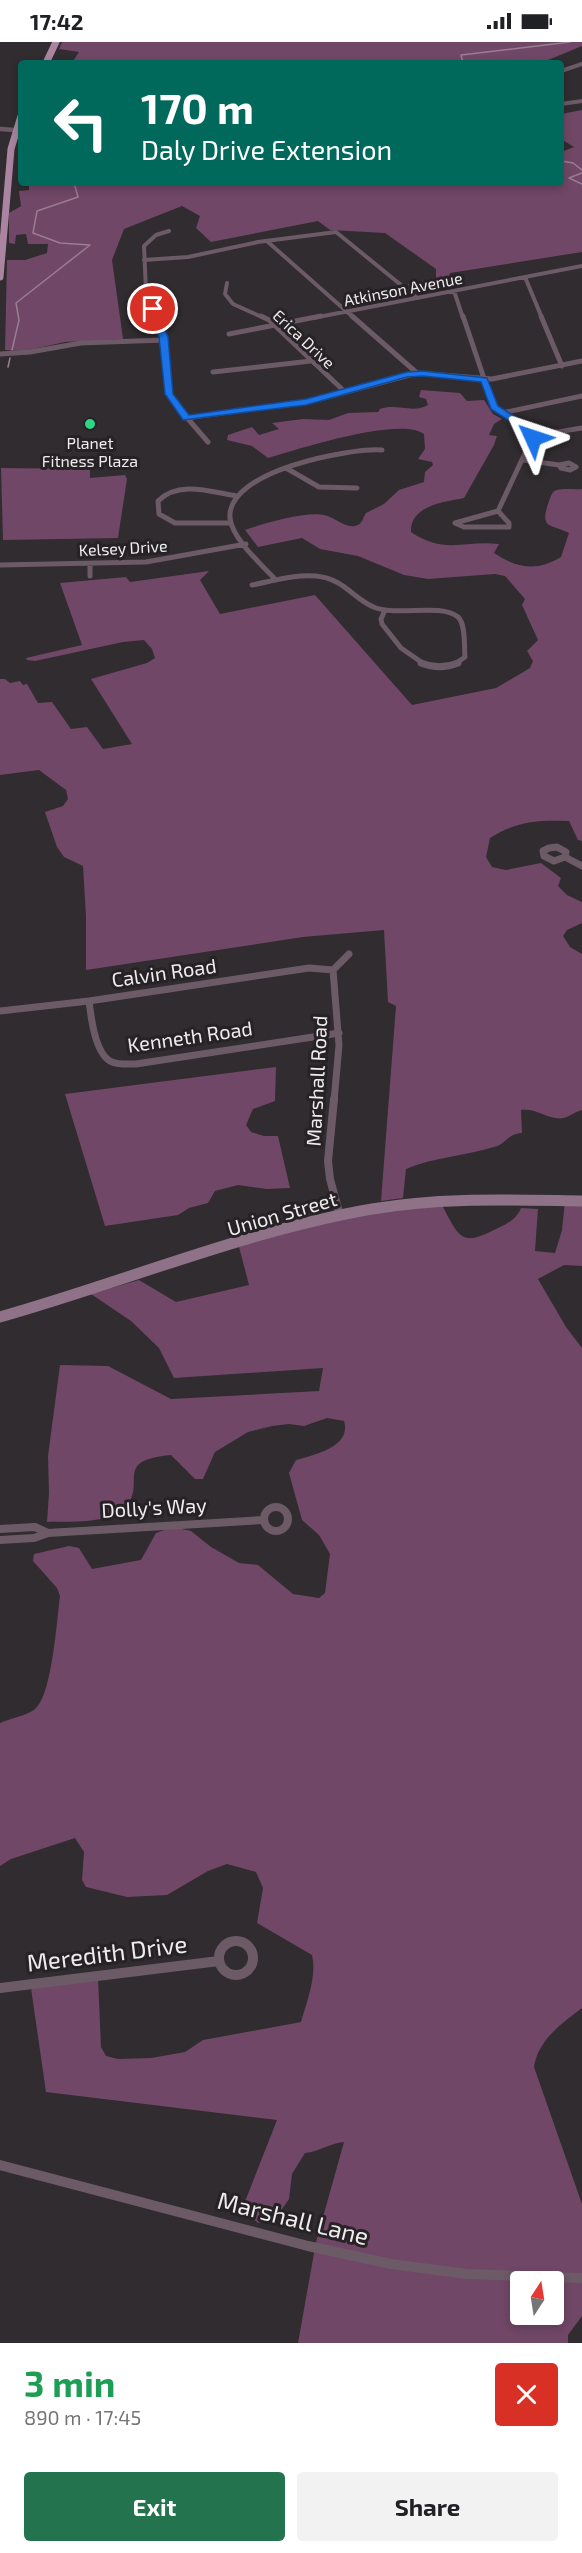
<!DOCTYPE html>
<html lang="en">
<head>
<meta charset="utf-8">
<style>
	:root { --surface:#fff; --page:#f2f2f2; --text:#202124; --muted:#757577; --accent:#24734f }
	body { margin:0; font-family:"Exo 2",sans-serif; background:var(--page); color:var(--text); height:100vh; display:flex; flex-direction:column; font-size:22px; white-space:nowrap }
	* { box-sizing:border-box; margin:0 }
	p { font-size:20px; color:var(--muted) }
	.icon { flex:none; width:33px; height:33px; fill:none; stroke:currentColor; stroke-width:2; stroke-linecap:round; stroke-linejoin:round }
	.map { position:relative; height:2301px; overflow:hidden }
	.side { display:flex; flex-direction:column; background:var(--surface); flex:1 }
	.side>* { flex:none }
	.hud { position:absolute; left:18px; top:18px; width:546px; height:126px; border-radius:6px; box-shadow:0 3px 9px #0003; background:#00695c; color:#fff; overflow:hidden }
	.needle { width:39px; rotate:12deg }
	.buttons { position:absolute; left:510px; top:2229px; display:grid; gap:12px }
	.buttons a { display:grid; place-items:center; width:54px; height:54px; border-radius:6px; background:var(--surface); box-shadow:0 3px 9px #0003; font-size:30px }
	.pin { position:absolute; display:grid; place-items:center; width:51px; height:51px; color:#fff; margin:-26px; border:3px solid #fff; border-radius:50%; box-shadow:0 2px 6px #0007 }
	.me { position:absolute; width:66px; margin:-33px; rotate:312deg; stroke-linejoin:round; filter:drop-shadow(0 0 4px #0008) }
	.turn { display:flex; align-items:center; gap:21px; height:126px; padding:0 24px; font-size:27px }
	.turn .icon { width:78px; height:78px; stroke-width:2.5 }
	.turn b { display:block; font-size:42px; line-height:51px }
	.round { display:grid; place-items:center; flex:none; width:63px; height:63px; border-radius:6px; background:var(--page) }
	.overview { display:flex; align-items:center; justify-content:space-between; height:102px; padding:0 24px }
	h1 { font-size:36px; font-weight:700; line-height:45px; color:#1e9e55 }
	.primary-button { display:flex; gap:12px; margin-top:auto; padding:12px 24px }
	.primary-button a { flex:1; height:69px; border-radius:6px; background:var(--accent); color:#fff; font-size:24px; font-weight:700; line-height:69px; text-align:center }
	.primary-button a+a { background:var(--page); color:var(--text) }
	.status { display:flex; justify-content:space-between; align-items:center; height:42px; padding:0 30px; background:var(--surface); direction:ltr }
	.status svg { height:16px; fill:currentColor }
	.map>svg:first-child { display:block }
	.forest { fill:#704766; fill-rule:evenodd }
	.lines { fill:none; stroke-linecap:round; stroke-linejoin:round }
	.stream { stroke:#9a7d93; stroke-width:1.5 }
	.minor-far4 { stroke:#6c5a67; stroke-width:4 }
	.minor-far3 { stroke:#6c5a67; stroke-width:5 }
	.minor-far2 { stroke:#6c5a67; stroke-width:7 }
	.minor-far1 { stroke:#6c5a67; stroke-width:8 }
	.minor { stroke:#6c5a67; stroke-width:10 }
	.tertiary { stroke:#6c5a67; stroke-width:4.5 }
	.secondary { stroke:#8f7288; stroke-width:11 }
	.primary { stroke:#aa84a0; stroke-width:7 }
	.route { fill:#1a73e8; stroke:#114b97; stroke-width:1.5 }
	.poi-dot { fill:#2ad884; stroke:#262225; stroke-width:2 }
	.labels { text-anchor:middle; stroke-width:6; stroke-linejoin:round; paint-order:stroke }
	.far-street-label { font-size:16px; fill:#efecee; stroke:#262225 }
	.far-poi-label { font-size:16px; fill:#efecee; stroke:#262225 }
	.street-label { font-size:20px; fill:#efecee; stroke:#262225 }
	.near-street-label { font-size:24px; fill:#efecee; stroke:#262225 }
</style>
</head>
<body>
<div class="status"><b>17:42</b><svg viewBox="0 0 49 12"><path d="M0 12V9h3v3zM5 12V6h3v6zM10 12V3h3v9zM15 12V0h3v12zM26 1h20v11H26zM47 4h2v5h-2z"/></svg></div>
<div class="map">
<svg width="582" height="2301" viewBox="0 0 582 2301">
	<rect width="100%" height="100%" fill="#302c2f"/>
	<path class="forest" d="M62 0H582V4L541 21H72L79 10 59 7Z
		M582 68V210L450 231 447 239 410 247 408 242 436 236V227L385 191 330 188 318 179 211 200 196 186 200 174 182 164 124 187 112 218 123 297 65 300 24 309 5 308 7 218H25L47 211 48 202H28L26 192 16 193 15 202 9 201V171L21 164 19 149 29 148V141H561V110L574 105 561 97V72Z
		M421 348 460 351 467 359 484 358 493 372 502 377 494 382 489 393 497 394 494 403 464 456C445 460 410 463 411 490 445 513 463 498 499 502L494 511C517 526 536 530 561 515L569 491C550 481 539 488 549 459 551 454 552 449 557 448 565 446 574 448 582 447V799L578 798 569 779C539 778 516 779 490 796L486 815 492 825 506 828 541 821 561 836 558 844 567 853 582 860V881L567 888 563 894 570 905 582 912V1068C575 1070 570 1074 564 1076 549 1079 538 1066 521 1068L522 1091C507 1092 506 1102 494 1105 465 1114 434 1115 406 1127L403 1156 381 1159 396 964 388 960 384 888 303 895 86 928V874L83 824 64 815 57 805 45 770 63 764 68 757 66 748 39 728 0 733V637H5L10 641 20 639 23 643 27 642 38 661 52 660 71 687 87 685 103 707 132 702 91 637 147 621 155 616 152 607 144 598 123 600 35 619 27 618 26 616 82 603 60 541 126 535 130 540 209 529 200 538 220 572 315 553 412 663 496 646 530 626 533 619 527 609 538 598 522 563 525 557 505 534 495 532 428 537 404 533 358 514 320 507 302 496 258 505 245 488C264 481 306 469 324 473 334 475 345 486 355 484 363 482 362 477 366 471L384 462 399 448 424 440 425 430 433 423 432 420 418 417 425 407 424 392C401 374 298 407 268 416L252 404 227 398 228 393 252 385 259 393 279 387 272 381 303 377 329 378 348 371 378 370 380 367C397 361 412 372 428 363L426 357 419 355Z
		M1 426 90 427V436L125 433 127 437 118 496 3 498Z
		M276 1025 275 1059 253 1067 246 1083 251 1090 264 1094H278L290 1146 267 1147 238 1143 215 1149 208 1161 189 1166 178 1173 105 1184 65 1052Z
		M565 1159H582V1224L564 1223 538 1237 566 1285 582 1306V1966C562 1981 538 1998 534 2025L582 2162V2274L568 2293V2301H298L316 2200 344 2100C330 2101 319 2110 305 2111L292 2132 289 2157 280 2170 272 2177 258 2181 247 2171 244 2162 277 2078 46 2050 31 1946 98 1936 101 2005 106 2014 118 2017 151 2016 185 2010 203 1998 301 1980C307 1959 317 1934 312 1913L257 1881 263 1846 256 1830 227 1822 208 1829 167 1853 127 1855 86 1845 82 1838 84 1810 75 1796 11 1817 0 1824V1681C11 1676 26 1674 35 1667 52 1654 57 1577 60 1554L57 1546 33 1519 34 1512 69 1504 79 1506 92 1527 141 1518 156 1491 173 1485 191 1489 211 1505 239 1521 258 1523 293 1552 319 1556 325 1551 330 1512 319 1493 302 1478 289 1431 296 1418C313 1413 352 1405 344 1379L327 1376 304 1384 289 1382 272 1384 248 1390 215 1410 203 1437H195L171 1413C112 1418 147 1442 126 1464 108 1483 71 1479 47 1480L49 1451 48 1414 60 1323 108 1324 171 1357 319 1349 323 1326 174 1336 159 1306 131 1279 91 1252 139 1238 176 1260 249 1243 239 1205 306 1181 418 1163H442C461 1200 463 1204 500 1185 509 1181 517 1176 521 1166L538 1167 535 1209 555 1211 562 1188ZM520 2240H554V2272H520Z"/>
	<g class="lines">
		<path class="stream" d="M463 21 461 13 570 0
			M561 119 573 121 582 128
			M582 131 569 136 582 142
			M12 308 19 278 16 261 90 203 60 201 33 191 37 169 78 155 74 141
			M8 325 10 316"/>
		<path class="minor-far4" d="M561 29 582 22
			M561 62 582 59
			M268 200 354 276
			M144 218 188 215 258 200 336 190 417 256
			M525 235 542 276
			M227 241 225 252 233 262 264 276
			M454 249 463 276
			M156 276 146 249 144 204 156 193 169 189
			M313 276 582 224"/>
		<path class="minor-far3" d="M156 274 164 295 170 356 208 400
			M261 274 269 278 345 350
			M352 274 417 331
			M463 274 493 363 527 386 533 394 498 469
			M541 274 562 324
			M229 292 321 274
			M0 312 30 310 81 301 164 298
			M213 330 311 319
			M502 371 582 354
			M186 376 316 358 417 331 492 337 582 319
			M533 394 582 386
			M523 418 559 423
			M569 421 576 425 570 428 561 426 559 423Z
			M286 426 319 445 357 446
			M498 469 509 481V485H464L455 481Z
			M231 481H175L159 472 158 459C179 438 211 450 237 454
			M90 522V534
			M0 523 146 520 246 502
			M276 538C262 523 232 497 230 476 226 429 348 406 382 408
			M252 543C273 539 295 532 316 534 346 537 353 558 376 566 399 574 441 561 458 575 466 582 464 605 465 615L455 622
			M385 568 381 577 382 582 401 606 424 622"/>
		<path class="minor-far2" d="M421 621C433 626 446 626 458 621
			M557 805 566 810 565 815 554 819 544 814 543 809 549 806Z
			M565 815 582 824
			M89 959C91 975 95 1013 112 1020 119 1023 128 1022 136 1022L339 991
			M0 969 89 959 309 926 333 928
			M334 1059 339 1003 333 928 349 912"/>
		<path class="minor-far1" d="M334 1057 328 1119 330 1137 340 1174
			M264 1477a12 12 0 1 1 24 0a12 12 0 1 1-24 0Z
			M0 1487 35 1485 48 1491
			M0 1498 34 1496 48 1491 263 1478"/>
		<path class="minor" d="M219 1916a17 17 0 1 1 34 0a17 17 0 1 1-34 0Z
			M0 1946 219 1919
			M0 2123 308 2204 391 2222 467 2232 582 2236"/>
		<path class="tertiary" d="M0 87 15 88"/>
		<path class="secondary" d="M0 1275C124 1240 245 1189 372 1167 441 1155 512 1158 582 1159"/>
		<path class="primary" d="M46 21 56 0
			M0 235 11 107 21 74"/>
	</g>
	<path class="route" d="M153 265 157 267 168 295 173 352 189 373 306 357 407 330 423 329 487 336 498 364 530 384 538 396 530 398 523 388 491 367 481 340 423 334 407 335 306 363 183 378 165 352 159 295 149 267Z"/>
	<circle class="poi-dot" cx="90" cy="382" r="6"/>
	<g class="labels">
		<g class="far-street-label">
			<text transform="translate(403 247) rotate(-11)" y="6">Atkinson Avenue</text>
			<text transform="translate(304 297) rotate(43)" y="6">Erica Drive</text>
			<text transform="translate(123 506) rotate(-3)" y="6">Kelsey Drive</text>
		</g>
		<g class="far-poi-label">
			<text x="90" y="407">Planet<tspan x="90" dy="18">Fitness Plaza</tspan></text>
		</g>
		<g class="street-label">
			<text transform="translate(164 931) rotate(-8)" y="7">Calvin Road</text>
			<text transform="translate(190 995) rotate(-8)" y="7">Kenneth Road</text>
			<text transform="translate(317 1039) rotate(-87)" y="7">Marshall Road</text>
			<text transform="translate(282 1172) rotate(-16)" y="7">Union Street</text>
			<text transform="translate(154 1466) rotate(-3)" y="7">Dolly's Way</text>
		</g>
		<g class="near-street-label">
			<text transform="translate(107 1912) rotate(-7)" y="8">Meredith Drive</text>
			<text transform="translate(293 2177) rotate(14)" y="8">Marshall Lane</text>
		</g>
	</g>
</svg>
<div class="buttons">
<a><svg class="needle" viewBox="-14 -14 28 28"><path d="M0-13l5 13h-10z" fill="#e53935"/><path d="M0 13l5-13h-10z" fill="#757577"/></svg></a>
</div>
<div class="pin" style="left:153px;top:267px;background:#d93025"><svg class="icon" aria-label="arrive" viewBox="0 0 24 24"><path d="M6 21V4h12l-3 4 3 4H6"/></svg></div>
<svg class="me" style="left:533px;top:396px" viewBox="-20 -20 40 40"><path d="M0-17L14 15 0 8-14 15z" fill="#1a73e8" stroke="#fff" stroke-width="4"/></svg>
<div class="hud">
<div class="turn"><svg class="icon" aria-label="left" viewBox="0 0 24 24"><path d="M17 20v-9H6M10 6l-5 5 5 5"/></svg><div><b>170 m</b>Daly Drive Extension</div></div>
</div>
</div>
<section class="side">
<div class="overview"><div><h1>3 min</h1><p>890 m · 17:45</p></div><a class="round" style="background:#d93025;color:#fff"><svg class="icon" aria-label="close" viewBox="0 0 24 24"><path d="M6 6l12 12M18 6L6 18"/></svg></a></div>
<div class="primary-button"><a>Exit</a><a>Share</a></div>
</section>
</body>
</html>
